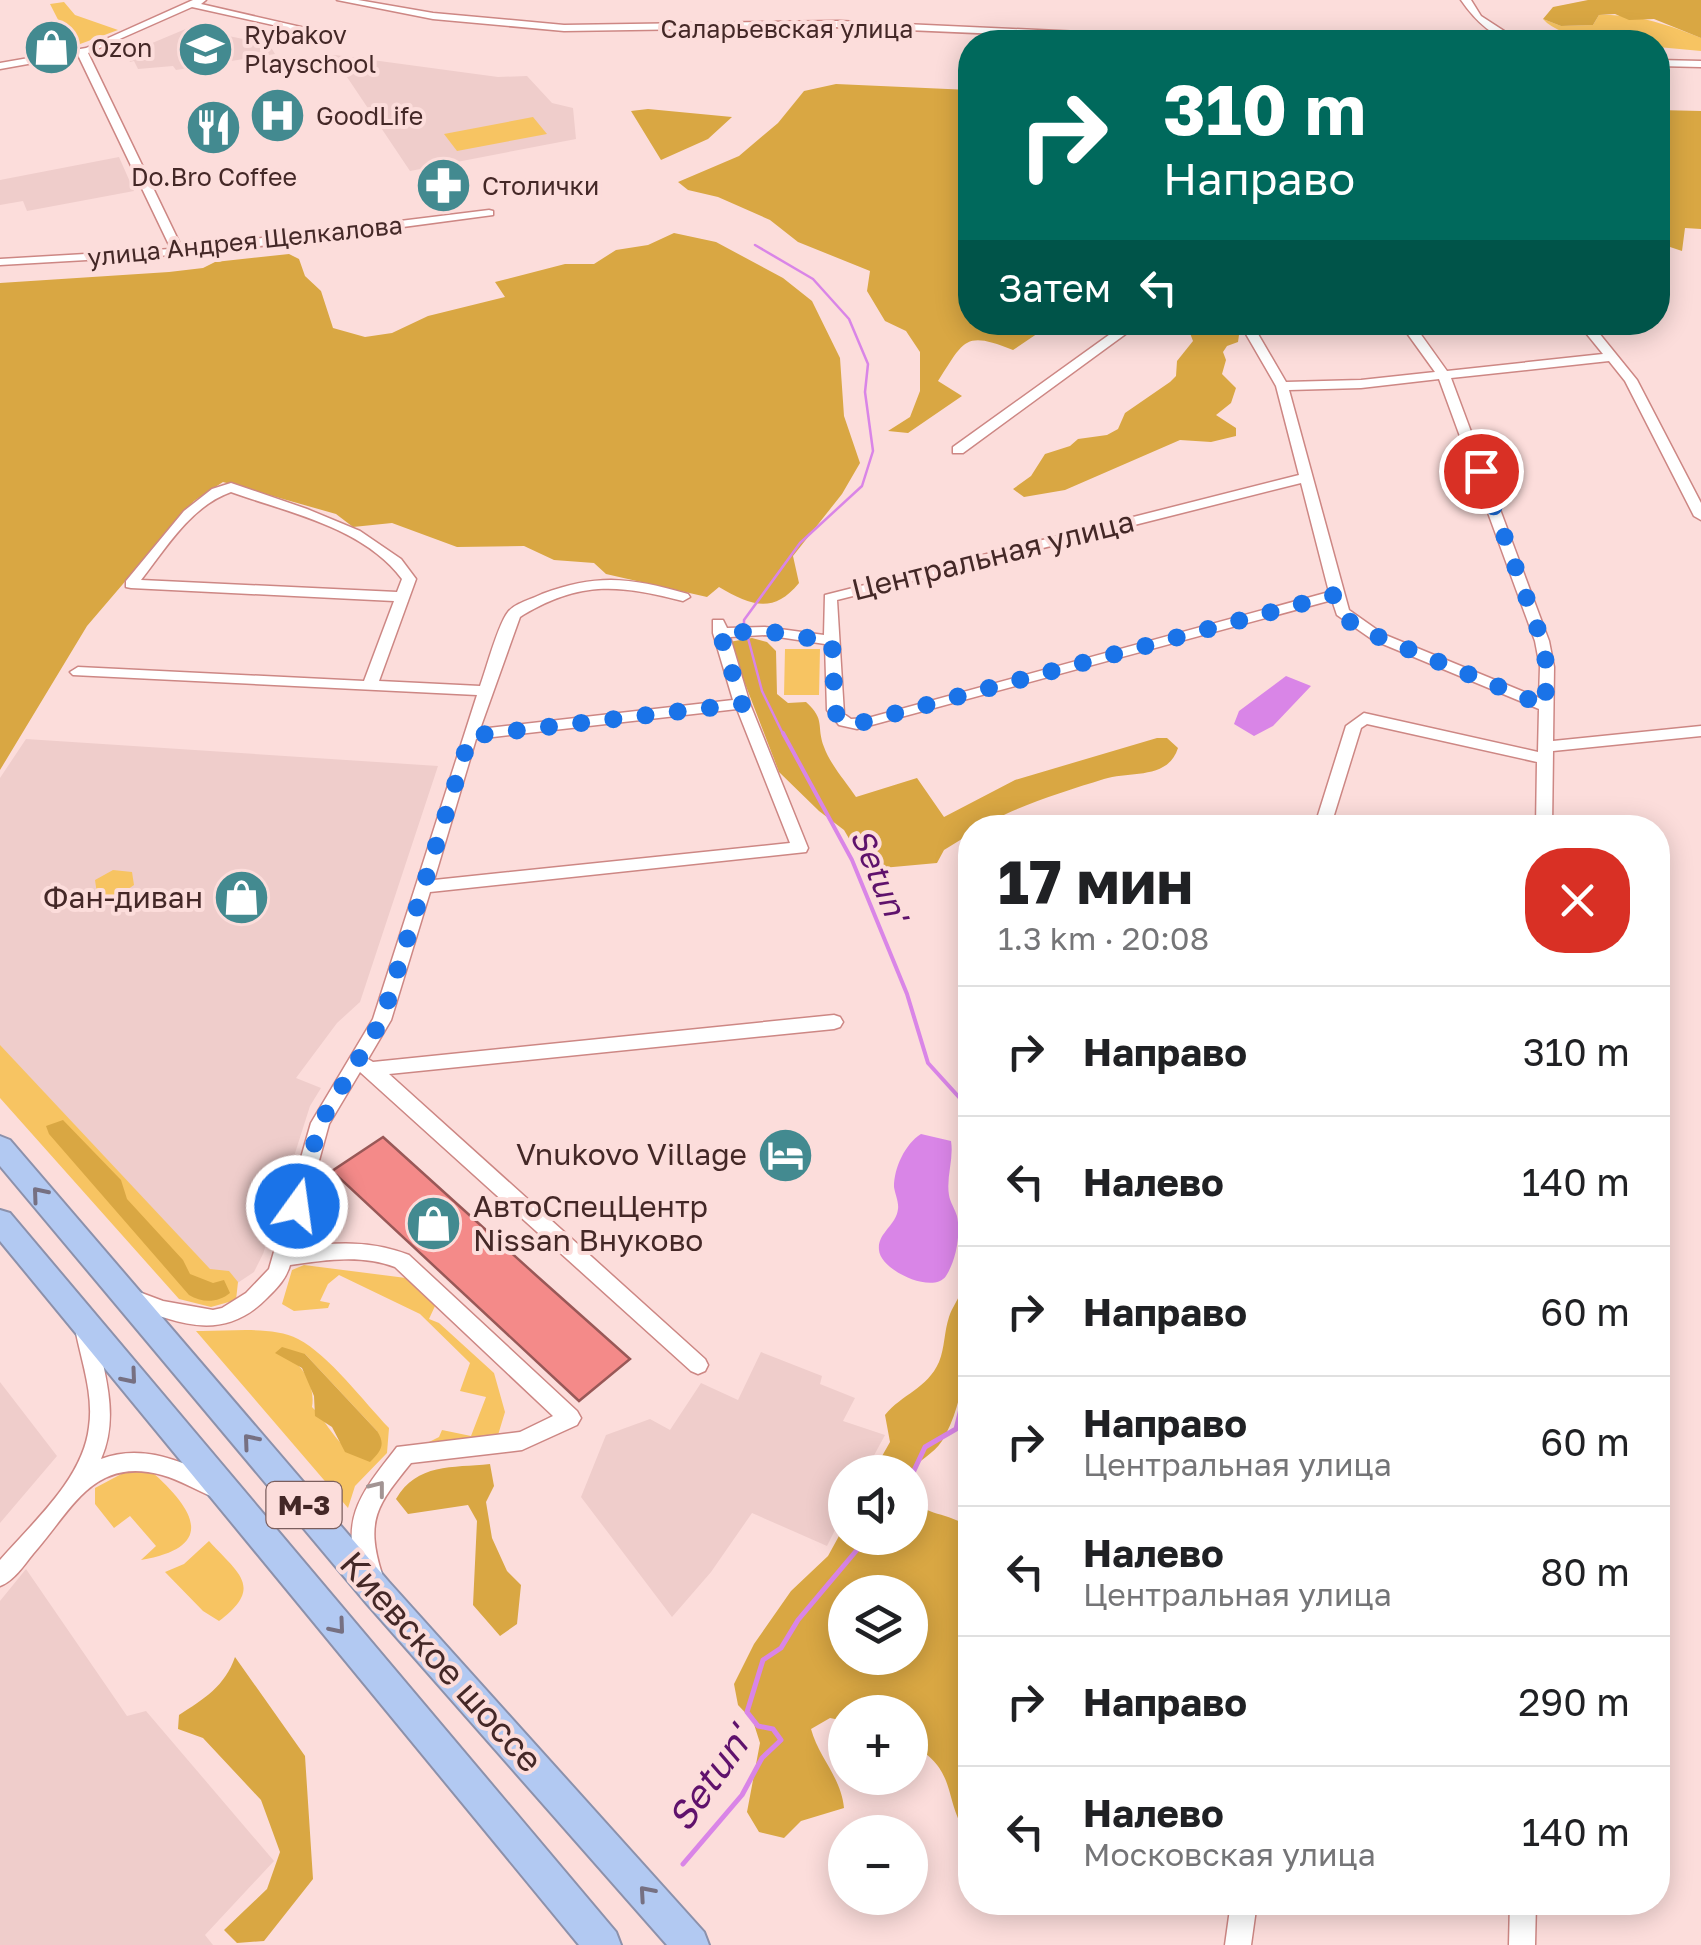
<!DOCTYPE html>
<html lang="ru">
<head>
<meta charset="utf-8">
<style>
	:root { --surface:#fff; --page:#f6f6f6; --text:#202124; --muted:#757577; --line:#e0e0e0 }
	body { margin:0; font-family:"Golos Text",sans-serif; background:var(--page); color:var(--text); height:100vh; display:flex; flex-direction:column; font-size:38px; white-space:nowrap }
	* { box-sizing:border-box; margin:0 }
	p { font-size:32px; color:var(--muted) }
	.icon { flex:none; width:55px; height:55px; fill:none; stroke:currentColor; stroke-width:2; stroke-linecap:round; stroke-linejoin:round }
	.map { position:relative; flex:1; overflow:hidden }
	.panel { position:absolute; left:958px; top:815px; width:712px; height:1100px; display:flex; flex-direction:column; background:var(--surface); border-radius:40px; box-shadow:0 5px 25px #0003 }
	.panel>* { flex:none }
	.guide { position:absolute; left:958px; top:30px; width:712px; height:305px; border-radius:40px; box-shadow:0 5px 25px #0003; background:#00695c; color:#fff; overflow:hidden }
	.tools { position:absolute; left:828px; top:1455px; display:grid; gap:20px }
	.tools a { display:grid; place-items:center; width:100px; height:100px; border-radius:50%; background:var(--surface); box-shadow:0 5px 25px #0003; font-size:50px }
	.pin { position:absolute; display:grid; place-items:center; width:85px; height:85px; color:#fff; margin:-42px; border:5px solid #fff; border-radius:50%; box-shadow:0 2px 10px #0007 }
	.me { position:absolute; width:110px; margin:-55px; rotate:14deg; stroke-linejoin:round; filter:drop-shadow(0 0 8px #0008) }
	.turn { display:flex; align-items:center; gap:35px; height:210px; padding:0 40px; font-size:45px }
	.turn .icon { width:130px; height:130px; stroke-width:2.5 }
	.turn b { display:block; font-size:70px; line-height:85px }
	.then { display:flex; align-items:center; height:95px; padding:0 40px; background:#0003; gap:20px; font-size:38px }
	.round { display:grid; place-items:center; flex:none; width:105px; height:105px; border-radius:40px; background:var(--page) }
	.headline { display:flex; align-items:center; justify-content:space-between; height:170px; padding:0 40px }
	h1 { font-size:60px; font-weight:700; line-height:75px }
	ul { padding:0; list-style:none }
	li { display:flex; align-items:center; gap:30px; height:130px; padding:0 40px; border-top:2px solid var(--line) }
	li div { flex:1 }
	li b { display:block; font-size:38px }
	li em { font-style:normal }
	.map>svg:first-child { display:block }
	.built { fill:#efcdcb }
	.green { fill:#f7c462; fill-rule:evenodd }
	.forest { fill:#d9a743; fill-rule:evenodd }
	.water { fill:#d985e7 }
	.lines { fill:none; stroke-linecap:round; stroke-linejoin:round }
	.stream-far2 { stroke:#d985e7; stroke-width:2.5 }
	.stream-far1 { stroke:#d985e7; stroke-width:4 }
	.stream { stroke:#d985e7; stroke-width:5 }
	.building { fill:#f48a89; stroke:#995857; stroke-width:2.5 }
	.minor-casing { stroke:#cd8784; stroke-width:3 }
	.highway-casing { stroke:#8c91ab; stroke-width:4 }
	.minor { fill:#fff; fill-rule:evenodd }
	.highway { fill:#b2c9f2; fill-rule:evenodd }
	.oneway { stroke:#767082 }
	.oneway2 { stroke:#a29493 }
	.route { stroke:#1a73e8; stroke-width:18; stroke-dasharray:0 32.4 }
	.labels { text-anchor:middle; stroke-width:8; stroke-linejoin:round; paint-order:stroke }
	.far-street-label { font-size:25px; fill:#442827; stroke:#fcdddb }
	.far-poi-label { font-size:25px; fill:#442827; stroke:#fcdddb; text-anchor:start }
	.shield { fill:#fcdddb; stroke:#7b5e5d; stroke-width:2.5 }
	.shield-label { font-size:28px; font-weight:bold; fill:#442827 }
	.street-label { font-size:30px; fill:#442827; stroke:#fcdddb }
	.poi-label { font-size:30px; fill:#442827; stroke:#fcdddb; text-anchor:end }
	.water-label { font-size:32px; font-style:italic; fill:#5f126c; stroke:#fcdddb }
	.near-street-label { font-size:35px; fill:#442827; stroke:#fcdddb }
	.near-water-label { font-size:38px; font-style:italic; fill:#5f126c; stroke:#fcdddb }
</style>
</head>
<body>
<div class="map">
<svg width="1701" height="1945" viewBox="0 0 1701 1945">
	<rect width="100%" height="100%" fill="#fcdddb"/>
	<path class="built" d="M188 28 269 44 275 54 176 70 173 66 138 69 134 61 130 62 126 54Z
		M335 55 498 77 527 76 552 103 573 108 576 139 410 171 347 77 329 56Z
		M119 157 134 191 27 211 23 201 0 205V180Z
		M26 739 438 766 360 1002 337 1023 296 1078 321 1088 310 1106 263 1254 254 1272 227 1290 0 1047V778Z
		M761 1352 822 1376 820 1384 855 1398 843 1421 885 1435 865 1472H845V1510L827 1546 752 1513 711 1572 672 1617 581 1497 606 1435 650 1419 670 1430 701 1383 738 1400Z
		M0 1382 57 1456 0 1523Z
		M26 1569 127 1716 146 1711 274 1861 205 1935 213 1945H0V1601Z"/>
	<path class="green" d="M64 2 75 15 118 30 72 47 50 4Z
		M1599 15C1637 14 1667 24 1701 38V51L1658 47V42C1627 42 1564 43 1543 19L1561 26 1593 25Z
		M533 117 547 134 457 151 444 134Z
		M785 649H820L819 695H784Z
		M113 870 132 872 134 885 117 897 97 894 95 880Z
		M0 1045 210 1269 229 1271 238 1282 236 1300 211 1307 179 1299 0 1098Z
		M304 1265 406 1278 435 1306 429 1319 439 1323 494 1373 505 1412 495 1445 430 1448 427 1443 439 1437 442 1430 471 1436 486 1397 460 1391 470 1363 420 1314 339 1275 328 1284 320 1301 330 1303 328 1308 294 1311 282 1304 292 1270Z
		M196 1331C226 1332 271 1325 298 1339 329 1355 364 1402 389 1428L387 1453 355 1486 348 1508ZM305 1354 377 1431 361 1456C338 1449 329 1424 312 1407 315 1390 307 1371 293 1361Z
		M127 1471H151C194 1509 218 1547 141 1560L156 1546 130 1516 114 1528 95 1504V1488Z
		M209 1541C239 1574 264 1587 219 1621L203 1611 165 1572 184 1564Z"/>
	<path class="forest" d="M1588 0H1701V38L1654 19 1629 20 1615 14 1599 15 1593 25 1561 26 1543 19 1553 7Z
		M836 84 970 90V322L1053 323 1013 350C965 331 965 339 938 381L962 396 908 433 888 431 910 417 920 391V352L906 331 885 321 867 291 870 271 798 242 770 220 718 197 688 190 678 182 739 156 778 123 804 91Z
		M648 109 732 117 708 139 661 160 631 111Z
		M1658 110 1701 111V229L1685 228 1682 251 1658 243Z
		M674 233 716 242 783 278 812 301 840 358 844 416 860 463 842 494 793 556 799 583C773 615 750 605 719 587L707 597 606 574 594 563 554 560 524 546 457 547 392 523 353 527 336 514 223 482 194 501 87 626 0 770V283L169 272 203 268 215 262 289 254 299 259 305 276 321 291 333 328 365 337 392 333 428 316 505 297 495 282 565 264H594L616 250 648 245Z
		M1186 323H1230L1239 335 1238 342 1227 346 1223 352 1226 360 1222 374 1236 388 1231 403 1216 415 1236 428V436L1211 442 1180 440 1065 490 1024 497 1013 489 1031 476 1045 454 1070 446 1078 439 1107 435 1118 429 1125 413 1170 382 1176 376 1177 361 1193 341Z
		M752 638 767 642 776 651 777 694 788 703 806 702C826 720 816 726 824 747 830 764 846 782 856 797L917 778 944 817 1015 780 1157 738H1167L1178 748C1168 780 1130 771 1104 779 1072 789 1036 800 1006 814 993 820 985 827 970 828V834L944 850 937 863 882 868 864 864 844 830 819 811 779 772 729 642Z
		M63 1120 121 1180 127 1199 183 1260 190 1274 213 1283 224 1280 230 1293C218 1303 202 1303 189 1295L49 1134 46 1126Z
		M970 1156C970 1232 982 1377 942 1441 934 1454 917 1460 910 1474L873 1472 890 1442 885 1415C902 1394 927 1389 939 1362 945 1347 944 1332 949 1317 952 1307 959 1299 962 1289 963 1281 960 1274 960 1266 962 1250 973 1238 969 1221 963 1197 951 1179 970 1156Z
		M282 1347 305 1354 377 1431C386 1445 381 1451 370 1462L345 1452 332 1427 315 1416 314 1396 302 1368 275 1353Z
		M490 1464 494 1486 486 1502 492 1538 507 1571 521 1585 517 1624 500 1636 473 1605 477 1521 468 1505 408 1514 396 1499C417 1463 452 1468 490 1464Z
		M910 1498C925 1516 952 1513 970 1528V1838C941 1802 961 1770 910 1744V1712H845V1721L830 1718 811 1729C819 1758 841 1777 844 1808L801 1821 784 1838 759 1832 747 1812 760 1743 753 1721 738 1705 734 1684 754 1644 791 1591 828 1556 845 1525V1538H910ZM845 1592H910V1658H845Z
		M235 1657 305 1756 313 1879 264 1941 237 1943 224 1930 267 1889 280 1852 261 1800 203 1738 178 1729 179 1715C204 1699 225 1686 235 1657Z"/>
	<path class="water" d="M1286 676 1311 686 1273 726 1254 736 1234 724 1239 711Z
		M921 1134 951 1141C954 1159 946 1177 949 1195 950 1202 955 1209 957 1216 961 1234 956 1261 946 1276 933 1295 880 1270 879 1250 877 1233 896 1226 898 1209 899 1202 895 1194 894 1187 894 1168 905 1144 921 1134Z"/>
	<g class="lines">
		<path class="stream-far2" d="M744 628V620L800 543 862 486 873 451 865 392 868 364 849 319 813 279 755 245
			M748 638 762 691 784 736"/>
		<path class="stream-far1" d="M783 733 852 860 907 994 928 1063 967 1106 970 1126
			M970 1146 965 1189 970 1197"/>
		<path class="stream" d="M910 1479 925 1447 956 1429 970 1372
			M683 1864 742 1795 762 1758 781 1740 773 1729 758 1726 747 1712 763 1660 781 1648 798 1620 867 1538"/>
	</g>
	<path class="building" d="M383 1137 538 1277 630 1359 579 1401 332 1171Z"/>
	<g class="lines">
		<defs>
			<path id="minor" d="M193 0H206L201 4 336 35 331 38 192 7 88 53 182 248 489 210 493 211V215L208 253 0 265V259L171 249 78 55 0 69V63L86 48Z
				M337 0H358L433 13 564 25 839 21 1233 39 1238 42H1180L839 27 564 31 433 19Z
				M1461 0H1471L1481 16 1521 42C1496 42 1474 19 1461 0Z
				M1658 60 1701 61V67L1658 66Z
				M1127 322H1142L963 453H953V447Z
				M1239 322H1251L1286 382 1361 380 1435 372 1399 322H1412L1447 371 1603 354 1577 322H1590L1637 380 1701 503V520L1694 516 1625 381 1609 361 1451 378 1549 641 1554 667 1553 741 1701 726V736L1553 751 1552 828H1536L1537 762 1367 724 1361 728 1330 828H1314L1346 726 1364 713 1538 752 1539 709 1373 640 1337 615 1332 600 857 729 839 725 827 710 825 644 765 635 730 637 750 704 808 848 806 852 430 892 391 1020 368 1059 373 1062 834 1015 840 1017 843 1022 840 1027 834 1029 389 1074 705 1359 708 1365 705 1371 698 1374 691 1371 360 1072 329 1124 295 1248C334 1242 371 1240 409 1255L577 1411 581 1418 577 1425 522 1450 411 1463C377 1505 365 1520 382 1574L379 1581 371 1584 363 1581C336 1522 361 1493 397 1447L520 1432 553 1416 395 1267C362 1254 324 1260 290 1265 286 1279 278 1287 268 1297 223 1344 177 1323 124 1303L121 1297 124 1291 131 1289 163 1301 213 1310 222 1308 246 1293 269 1269 311 1123 373 1019 477 695 73 675 70 672 78 667 364 681 394 601 131 588 126 587V581L184 511 212 489 231 483 307 509 360 531 401 559 416 579 379 681 480 686C486 670 498 624 508 612 515 603 532 599 542 594 598 573 632 578 688 594L690 597 683 601C620 585 582 580 523 615L520 617 480 729 733 700 713 633V620H723L727 628 765 627 824 635 825 595 1299 475 1276 386ZM1439 379 1535 641 1540 667 1539 698 1383 634 1349 610 1289 390 1361 388ZM1301 483 1329 592 868 718 851 719 844 714 837 600ZM231 492C289 513 363 527 402 579L397 592 141 580C166 548 191 506 231 492ZM737 709 790 843 434 880 476 739Z
				M85 1319 92 1322 95 1328C104 1372 120 1416 101 1459 143 1443 183 1462 221 1480L224 1487 221 1494 213 1497C196 1490 180 1480 162 1475 93 1456 72 1510 33 1554 24 1565 14 1581 0 1586V1560C33 1522 83 1479 89 1427 94 1394 81 1360 75 1328L78 1322Z
				M1231 1902H1257L1251 1945H1225Z
				M1510 1902H1536L1535 1945H1509Z"/>
			<path id="highway" d="M0 1136 10 1140 389 1582 704 1932 709 1945H667L367 1604 0 1166Z
				M0 1210 10 1213 616 1932 621 1945H579L0 1241Z"/>
		</defs>
		<use href="#minor" class="minor-casing"/>
		<use href="#highway" class="highway-casing"/>
		<use href="#minor" class="minor"/>
		<use href="#highway" class="highway"/>
	</g>
	<defs><path id="oneway-chevron" d="M-2-3.5L2.5 0L-2 3.5" fill="none" stroke-width="1.6" stroke-linecap="round" stroke-linejoin="round" transform="scale(2.5)"/></defs>
	<g class="oneway">
		<use href="#oneway-chevron" transform="translate(39 1194) rotate(-130)"/>
		<use href="#oneway-chevron" transform="translate(130 1377) rotate(50)"/>
		<use href="#oneway-chevron" transform="translate(250 1441) rotate(-130)"/>
		<use href="#oneway-chevron" transform="translate(338 1627) rotate(50)"/>
		<use href="#oneway-chevron" transform="translate(646 1893) rotate(-131)"/>
	</g>
	<use class="oneway2" href="#oneway-chevron" transform="translate(378 1488) rotate(-52)"/>
	<g class="lines">
		<path class="route" d="M297 1206 320 1123 382 1020 470 736 742 704 720 633 766 631 832 642 835 710 838 719 856 724 1334 595 1349 621 1362 630 1545 706 1547 668 1542 641 1481 471"/>
	</g>
	<defs>
		<symbol id="shop-disc" viewBox="-11 -11 22 22"><circle r="9.5" fill="#438a90" stroke="#fcdddb"/><path d="M-5-2.5h2.3a2.7 3.5 0 0 1 5.4 0H5L5.5 6h-11ZM-1.5-2.5h3a1.5 2.3 0 0 0-3 0Z" fill="#fff"/></symbol>
		<symbol id="school-disc" viewBox="-11 -11 22 22"><circle r="9.5" fill="#438a90" stroke="#fcdddb"/><path d="M0-5L7-2L0 1L-7-2ZM-4 1L0 2.5L4 1V4Q0 6-4 4Z" fill="#fff"/></symbol>
		<symbol id="hospital-disc" viewBox="-11 -11 22 22"><circle r="9.5" fill="#438a90" stroke="#fcdddb"/><path d="M-5-5h3v3.5h4V-5h3V5h-3V1.5h-4V5h-3Z" fill="#fff"/></symbol>
		<symbol id="restaurant-disc" viewBox="-11 -11 22 22"><circle r="9.5" fill="#438a90" stroke="#fcdddb"/><path d="M-5-6h1v4h1v-4h1v4h1v-4h1v5L-1.5 .5V6h-2V.5L-5-1ZM5-6V6H3V1.5H1.5Q1.5-4 5-6Z" fill="#fff"/></symbol>
		<symbol id="pharmacy-disc" viewBox="-11 -11 22 22"><circle r="9.5" fill="#438a90" stroke="#fcdddb"/><path d="M-2-6h4v4h4v4h-4v4h-4v-4h-4v-4h4Z" fill="#fff"/></symbol>
		<symbol id="hotel-disc" viewBox="-11 -11 22 22"><circle r="9.5" fill="#438a90" stroke="#fcdddb"/><path d="M-6-4.5h1.5V1H6V5H4.5V3h-9V5H-6ZM-4 0a1.8 1.8 0 1 1 3.6 0ZM.5 0V-2.5h3Q6-2.5 6 0Z" fill="#fff"/></symbol>
	</defs>
	<g fill-rule="evenodd">
		<use href="#shop-disc" x="20" y="16" width="63" height="63"/>
		<use href="#school-disc" x="174" y="18" width="63" height="63"/>
		<use href="#hospital-disc" x="246" y="84" width="63" height="63"/>
		<use href="#restaurant-disc" x="182" y="96" width="63" height="63"/>
		<use href="#pharmacy-disc" x="412" y="154" width="63" height="63"/>
		<use href="#shop-disc" x="210" y="866" width="63" height="63"/>
		<use href="#hotel-disc" x="754" y="1124" width="63" height="63"/>
		<use href="#shop-disc" x="402" y="1192" width="63" height="63"/>
	</g>
	<g class="labels">
		<g class="far-street-label">
			<text x="787" y="38">Саларьевская улица</text>
			<text transform="translate(245 241) rotate(-6)" y="9">улица Андрея Щелкалова</text>
		</g>
		<g class="far-poi-label">
			<text x="244" y="44">Rybakov<tspan x="244" dy="29">Playschool</tspan></text>
			<text x="91" y="57">Ozon</text>
			<text x="316" y="125">GoodLife</text>
			<text x="214" y="186" text-anchor="middle">Do.Bro Coffee</text>
			<text x="482" y="195">Столички</text>
		</g>
		<rect class="shield" x="266.5" y="1482" width="75" height="46" rx="8"/>
		<g class="shield-label">
			<text x="304" y="1515">М-3</text>
		</g>
		<g class="street-label">
			<text transform="translate(993 556) rotate(-14)" y="10">Центральная улица</text>
		</g>
		<g class="poi-label">
			<text x="203" y="908">Фан-диван</text>
			<text x="747" y="1165">Vnukovo Village</text>
			<text x="473" y="1217" text-anchor="start">АвтоСпецЦентр<tspan x="473" dy="34">Nissan Внуково</tspan></text>
		</g>
		<g class="water-label">
			<text transform="translate(879 875) rotate(67)" y="11">Setun'</text>
		</g>
		<g class="near-street-label">
			<text transform="translate(441 1662) rotate(48)" y="12">Киевское шоссе</text>
		</g>
		<g class="near-water-label">
			<text transform="translate(710 1779) rotate(-55)" y="13">Setun'</text>
		</g>
	</g>
</svg>
<div class="tools">
<a><svg class="icon" aria-label="sound" viewBox="0 0 24 24"><path d="M4 9h4l5-4v14l-5-4H4zM17 9q2 3 0 6"/></svg></a>
<a><svg class="icon" aria-label="layers" viewBox="0 0 24 24"><path d="M12 4l9 5-9 5-9-5zM3 14l9 5 9-5"/></svg></a>
<a>+</a>
<a>−</a>
</div>
<div class="pin" style="left:1481px;top:471px;background:#d93025"><svg class="icon" aria-label="arrive" viewBox="0 0 24 24"><path d="M6 21V4h12l-3 4 3 4H6"/></svg></div>
<svg class="me" style="left:297px;top:1206px" viewBox="-20 -20 40 40"><circle r="17" fill="#1a73e8" stroke="#fff" stroke-width="3"/><path d="M0-11L8 9 0 5-8 9z" fill="#fff"/></svg>
<div class="guide">
<div class="turn"><svg class="icon" aria-label="right" viewBox="0 0 24 24"><path d="M7 20v-9h11M14 6l5 5-5 5"/></svg><div><b>310 m</b>Направо</div></div>
<div class="then">Затем<svg class="icon" aria-label="left" viewBox="0 0 24 24"><path d="M17 20v-9H6M10 6l-5 5 5 5"/></svg></div>
</div>
<section class="panel">
<div class="headline"><div><h1>17 мин</h1><p>1.3 km · 20:08</p></div><a class="round" style="background:#d93025;color:#fff"><svg class="icon" aria-label="close" viewBox="0 0 24 24"><path d="M6 6l12 12M18 6L6 18"/></svg></a></div>
<ul>
<li><svg class="icon" aria-label="right" viewBox="0 0 24 24"><path d="M7 20v-9h11M14 6l5 5-5 5"/></svg><div><b>Направо</b></div><em>310 m</em></li>
<li><svg class="icon" aria-label="left" viewBox="0 0 24 24"><path d="M17 20v-9H6M10 6l-5 5 5 5"/></svg><div><b>Налево</b></div><em>140 m</em></li>
<li><svg class="icon" aria-label="right" viewBox="0 0 24 24"><path d="M7 20v-9h11M14 6l5 5-5 5"/></svg><div><b>Направо</b></div><em>60 m</em></li>
<li><svg class="icon" aria-label="right" viewBox="0 0 24 24"><path d="M7 20v-9h11M14 6l5 5-5 5"/></svg><div><b>Направо</b><p>Центральная улица</p></div><em>60 m</em></li>
<li><svg class="icon" aria-label="left" viewBox="0 0 24 24"><path d="M17 20v-9H6M10 6l-5 5 5 5"/></svg><div><b>Налево</b><p>Центральная улица</p></div><em>80 m</em></li>
<li><svg class="icon" aria-label="right" viewBox="0 0 24 24"><path d="M7 20v-9h11M14 6l5 5-5 5"/></svg><div><b>Направо</b></div><em>290 m</em></li>
<li><svg class="icon" aria-label="left" viewBox="0 0 24 24"><path d="M17 20v-9H6M10 6l-5 5 5 5"/></svg><div><b>Налево</b><p>Московская улица</p></div><em>140 m</em></li>
</ul>
</section>
</div>
</body>
</html>
